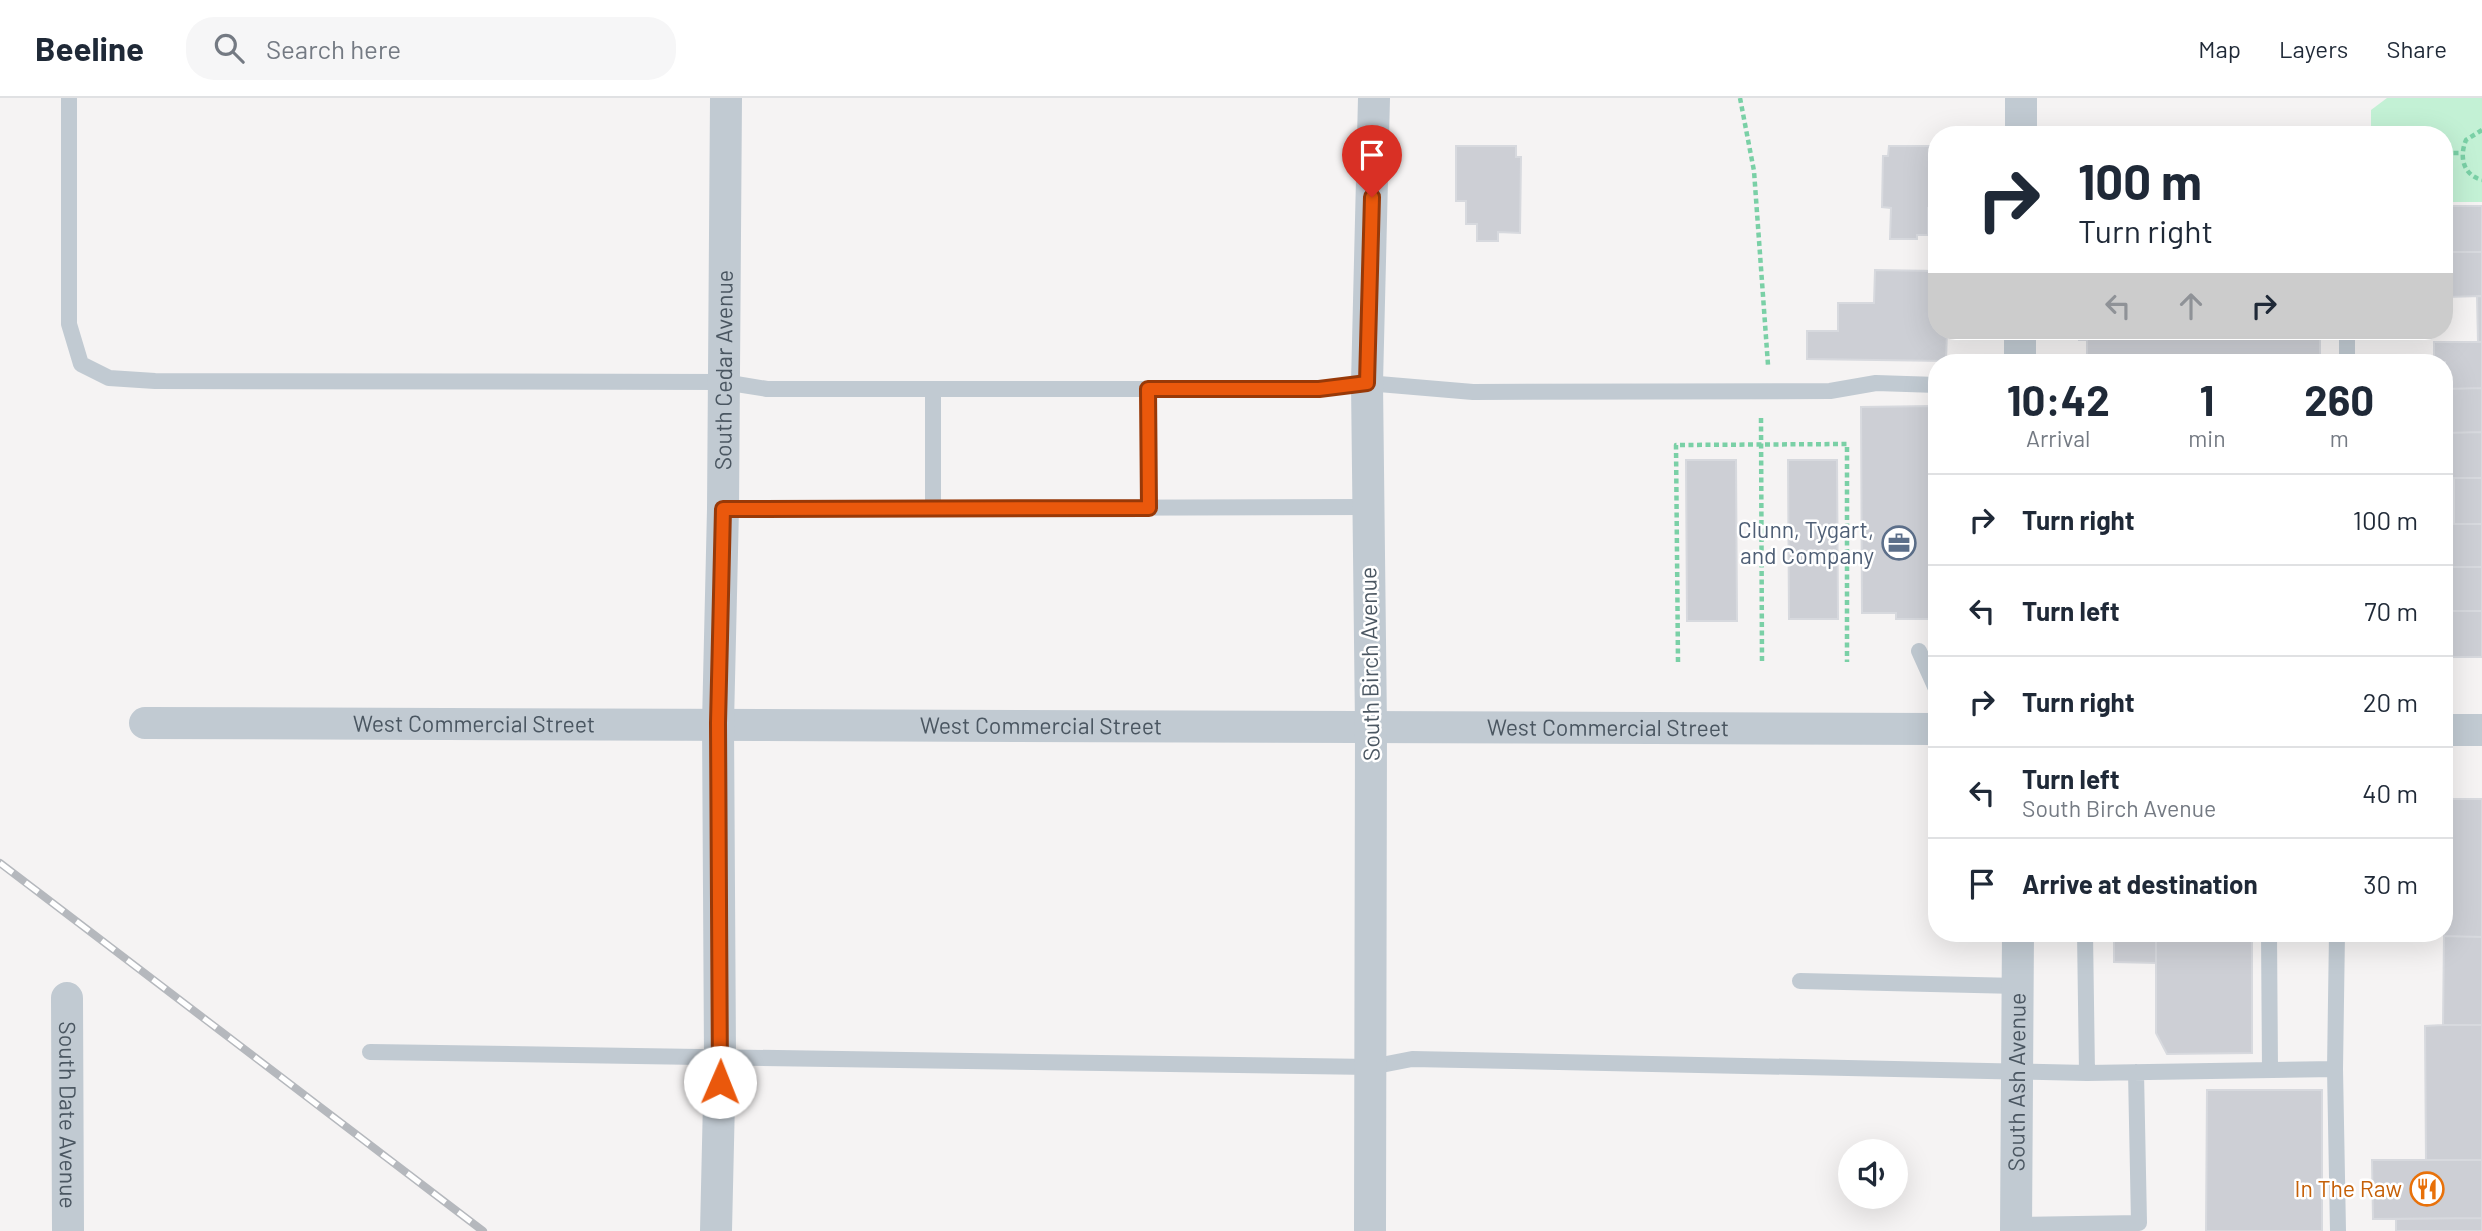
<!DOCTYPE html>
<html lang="en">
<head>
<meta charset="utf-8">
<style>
	:root { --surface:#fff; --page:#f6f6f7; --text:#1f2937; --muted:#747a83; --line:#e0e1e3 }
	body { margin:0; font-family:Barlow,sans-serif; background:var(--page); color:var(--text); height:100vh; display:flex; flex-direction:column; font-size:26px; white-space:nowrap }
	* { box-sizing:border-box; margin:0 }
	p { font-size:23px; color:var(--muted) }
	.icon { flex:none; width:38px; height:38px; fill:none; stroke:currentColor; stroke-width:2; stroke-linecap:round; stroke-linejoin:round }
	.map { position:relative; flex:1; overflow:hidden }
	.sheet { position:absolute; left:1928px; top:256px; width:525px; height:588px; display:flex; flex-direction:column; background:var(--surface); border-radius:28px; box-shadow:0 7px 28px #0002 }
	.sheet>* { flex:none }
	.guide { position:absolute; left:1928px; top:28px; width:525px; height:214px; border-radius:28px; box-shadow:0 7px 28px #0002; background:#fff; color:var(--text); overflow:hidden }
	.buttons { position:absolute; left:1838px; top:1041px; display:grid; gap:14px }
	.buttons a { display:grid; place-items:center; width:70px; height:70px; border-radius:50%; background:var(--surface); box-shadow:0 7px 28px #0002; font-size:35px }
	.pin { position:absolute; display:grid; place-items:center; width:60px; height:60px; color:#fff; margin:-72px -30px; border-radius:50% 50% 50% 0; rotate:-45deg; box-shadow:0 0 7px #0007 }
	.pin .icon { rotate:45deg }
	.me { position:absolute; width:77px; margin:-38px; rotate:1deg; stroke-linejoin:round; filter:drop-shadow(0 0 5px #0008) }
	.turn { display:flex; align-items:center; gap:24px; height:147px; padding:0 35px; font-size:32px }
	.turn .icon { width:91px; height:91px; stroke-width:2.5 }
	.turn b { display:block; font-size:49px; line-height:60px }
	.lanes { display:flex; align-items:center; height:66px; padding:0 35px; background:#0003; justify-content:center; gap:35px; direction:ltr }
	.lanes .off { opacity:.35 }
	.eta { display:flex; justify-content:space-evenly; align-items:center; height:119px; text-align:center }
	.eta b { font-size:42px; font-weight:700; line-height:49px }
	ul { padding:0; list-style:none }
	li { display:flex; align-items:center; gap:21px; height:91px; padding:0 35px; border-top:2px solid var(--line) }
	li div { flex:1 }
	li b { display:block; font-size:26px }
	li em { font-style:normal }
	header { display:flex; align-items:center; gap:42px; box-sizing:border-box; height:98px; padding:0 35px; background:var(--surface); border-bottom:2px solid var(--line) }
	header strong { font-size:33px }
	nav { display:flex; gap:38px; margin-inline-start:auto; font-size:24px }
	.search { width:490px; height:63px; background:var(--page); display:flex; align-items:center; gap:18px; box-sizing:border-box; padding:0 24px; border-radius:28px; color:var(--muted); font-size:26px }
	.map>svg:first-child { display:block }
	.green { fill:#c3f1d5 }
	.building { fill:#cdcfd5; stroke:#d7d9de; stroke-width:2 }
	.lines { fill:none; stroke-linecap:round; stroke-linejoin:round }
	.path { stroke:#7ad0a6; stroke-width:4.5; stroke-dasharray:5 3.5; stroke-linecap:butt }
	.service { stroke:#c1cad2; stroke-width:16 }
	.minor { stroke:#c1cad2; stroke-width:32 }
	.rail-casing { stroke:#b5b8bd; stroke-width:8 }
	.rail { stroke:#fff; stroke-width:5; stroke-dasharray:16; stroke-linecap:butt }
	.route-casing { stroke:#983908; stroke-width:18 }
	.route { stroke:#ea580c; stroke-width:12 }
	.labels { text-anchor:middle; stroke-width:5; stroke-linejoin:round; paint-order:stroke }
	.street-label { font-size:23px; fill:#4a5661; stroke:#fff }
	.service-label { font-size:23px; fill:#4e5e75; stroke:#fff; text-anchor:end }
	.food-label { font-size:23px; fill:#c56008; stroke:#fff; text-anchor:end }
</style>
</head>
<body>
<header>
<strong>Beeline</strong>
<div class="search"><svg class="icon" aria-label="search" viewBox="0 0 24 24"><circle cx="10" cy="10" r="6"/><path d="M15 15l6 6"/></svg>Search here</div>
<nav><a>Map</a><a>Layers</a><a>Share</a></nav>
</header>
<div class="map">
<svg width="2482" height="1133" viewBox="0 0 2482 1133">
	<rect width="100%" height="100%" fill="#f5f3f3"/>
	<path class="green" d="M2387 0H2482V104H2445V37H2371V12Z"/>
	<path class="building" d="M1456 48H1516V59H1521L1520 135 1498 134V143H1477V126H1466V103H1456Z
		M1889 48H1933L1937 53V102H1932V110H1928V137H1917V141H1890L1891 110 1882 109 1883 58H1888Z
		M2445 108H2482V154H2445Z
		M2445 154H2482V198L2445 199Z
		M1875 172 1937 173V233H1947L1946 263 1807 261V233H1838V205H1874Z
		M2477 198H2482V244H2478Z
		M2079 233H2320V264H2087V242H2079Z
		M2434 244H2482V290L2445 291V264H2434Z
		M2482 290V334L2445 335V291Z
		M1932 308V319H1937V500H1933V521H1896V515H1862L1861 309Z
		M2482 334V380H2445V335Z
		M1686 362H1736L1737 523H1687Z
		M1788 362H1837L1838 521H1789Z
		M2454 380H2482V426H2454Z
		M2445 426H2482V469H2445Z
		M2445 469H2482V513H2445Z
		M2445 513H2482V559H2445Z
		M2445 701H2482V839L2444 838Z
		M2114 835H2156V865L2114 864Z
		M2156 835H2252V955L2167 956 2156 935Z
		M2444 838 2482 839V927H2443Z
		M2443 927H2482V1062H2426L2425 928Z
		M2207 992H2322V1133H2206Z
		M2372 1062H2482V1120L2373 1121Z
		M2482 1120V1133H2396V1121Z"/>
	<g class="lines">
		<path class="path" d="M1740 0 1754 73 1768 267
			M2482 32 2466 42C2459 59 2463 77 2482 82
			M2396 37 2405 32 2426 37
			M2445 55H2462
			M1761 320 1762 564
			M1678 564 1676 347 1847 346V564"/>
		<path class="service" d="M69 0V226L81 266 109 280 155 283 724 284 767 291H1319L1367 285 1473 294 1830 293 1876 285 1937 287
			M2347 233V264
			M933 291V411
			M1148 291 1149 410
			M723 411 1368 409
			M1919 553 1937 593
			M2085 835 2087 975
			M2269 835 2270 972
			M2337 835 2335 971 2338 1133
			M1800 883 2018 888
			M370 954 1371 969 1412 961 2087 975 2335 971
			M2016 1127 2139 1125 2136 974"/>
		<g class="minor">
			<path d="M2021 37V0"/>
			<path d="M2020 233V264"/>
			<path id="s1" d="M145 625 1937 631"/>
			<path d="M2445 632H2482"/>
			<path id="s2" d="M67 900 68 1133"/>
			<path id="s3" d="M716 1133 720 959 718 625 723 411 726 0"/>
			<path d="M1370 1133 1371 628 1367 285 1374 0"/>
			<path id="s4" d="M2016 1133 2018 835"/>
		</g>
		<defs>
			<path id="rail" d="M0 765 483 1133"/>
		</defs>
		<use href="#rail" class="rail-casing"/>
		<use href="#rail" class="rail"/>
	</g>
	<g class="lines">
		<defs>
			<path id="route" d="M720 984 718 625 723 411 1149 410 1148 291H1319L1367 285 1372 99"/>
		</defs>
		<use href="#route" class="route-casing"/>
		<use href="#route" class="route"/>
	</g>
	<defs>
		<symbol id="office-ring" viewBox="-11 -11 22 22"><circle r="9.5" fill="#fff" stroke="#5c6f8a" stroke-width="1.5"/><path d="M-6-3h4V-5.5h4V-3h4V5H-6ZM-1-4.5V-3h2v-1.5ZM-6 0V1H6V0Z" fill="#5c6f8a"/></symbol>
		<symbol id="restaurant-ring" viewBox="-11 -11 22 22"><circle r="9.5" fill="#fff" stroke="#e8710a" stroke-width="1.5"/><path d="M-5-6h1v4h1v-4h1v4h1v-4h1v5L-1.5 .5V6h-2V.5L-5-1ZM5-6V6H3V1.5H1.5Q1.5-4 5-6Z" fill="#e8710a"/></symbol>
	</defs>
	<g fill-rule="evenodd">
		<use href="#office-ring" x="1880" y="426" width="38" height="38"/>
		<use href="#restaurant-ring" x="2408" y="1072" width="38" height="38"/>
	</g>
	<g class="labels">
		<g class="street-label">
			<text dy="8" stroke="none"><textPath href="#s3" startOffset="861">South Cedar Avenue</textPath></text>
			<text transform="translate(1370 566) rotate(-91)" y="8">South Birch Avenue</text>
			<text dy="8" stroke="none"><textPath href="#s1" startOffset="329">West Commercial Street</textPath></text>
			<text dy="8" stroke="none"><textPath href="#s1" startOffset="896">West Commercial Street</textPath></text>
			<text dy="8" stroke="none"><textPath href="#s1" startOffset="1463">West Commercial Street</textPath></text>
			<text dy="8" stroke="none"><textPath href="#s4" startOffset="149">South Ash Avenue</textPath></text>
			<text dy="8" stroke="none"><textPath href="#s2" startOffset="117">South Date Avenue</textPath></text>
		</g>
		<g class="service-label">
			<text x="1874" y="440">Clunn, Tygart,<tspan x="1874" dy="26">and Company</tspan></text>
		</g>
		<g class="food-label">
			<text x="2402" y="1099">In The Raw</text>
		</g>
	</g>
</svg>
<div class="buttons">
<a><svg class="icon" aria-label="sound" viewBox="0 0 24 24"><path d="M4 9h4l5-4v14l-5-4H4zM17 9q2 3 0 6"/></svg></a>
</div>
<div class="pin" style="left:1372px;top:99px;background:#d93025"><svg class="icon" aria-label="arrive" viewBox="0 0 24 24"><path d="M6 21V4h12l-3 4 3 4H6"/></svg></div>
<svg class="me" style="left:720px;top:984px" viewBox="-20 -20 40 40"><circle r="19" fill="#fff"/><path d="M0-13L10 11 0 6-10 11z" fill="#ea580c"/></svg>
<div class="guide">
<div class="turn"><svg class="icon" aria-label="right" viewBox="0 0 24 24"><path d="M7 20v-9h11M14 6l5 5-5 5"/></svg><div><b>100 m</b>Turn right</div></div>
<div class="lanes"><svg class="icon off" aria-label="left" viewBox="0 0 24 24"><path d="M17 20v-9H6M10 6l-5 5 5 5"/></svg><svg class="icon off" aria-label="ahead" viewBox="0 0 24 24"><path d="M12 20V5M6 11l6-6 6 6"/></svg><svg class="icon" aria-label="right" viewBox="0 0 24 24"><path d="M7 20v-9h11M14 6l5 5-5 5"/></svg></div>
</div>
<section class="sheet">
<div class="eta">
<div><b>10:42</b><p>Arrival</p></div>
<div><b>1</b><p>min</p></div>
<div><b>260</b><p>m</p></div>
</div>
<ul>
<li><svg class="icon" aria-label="right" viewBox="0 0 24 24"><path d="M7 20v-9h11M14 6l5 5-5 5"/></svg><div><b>Turn right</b></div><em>100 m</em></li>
<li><svg class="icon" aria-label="left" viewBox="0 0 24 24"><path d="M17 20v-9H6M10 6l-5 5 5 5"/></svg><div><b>Turn left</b></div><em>70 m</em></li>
<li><svg class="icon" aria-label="right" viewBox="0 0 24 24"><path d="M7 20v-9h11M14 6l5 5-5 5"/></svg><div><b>Turn right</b></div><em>20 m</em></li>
<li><svg class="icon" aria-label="left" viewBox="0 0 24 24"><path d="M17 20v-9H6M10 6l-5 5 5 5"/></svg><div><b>Turn left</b><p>South Birch Avenue</p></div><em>40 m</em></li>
<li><svg class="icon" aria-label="arrive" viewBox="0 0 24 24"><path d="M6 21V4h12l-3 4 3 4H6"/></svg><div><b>Arrive at destination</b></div><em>30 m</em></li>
</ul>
</section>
</div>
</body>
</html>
